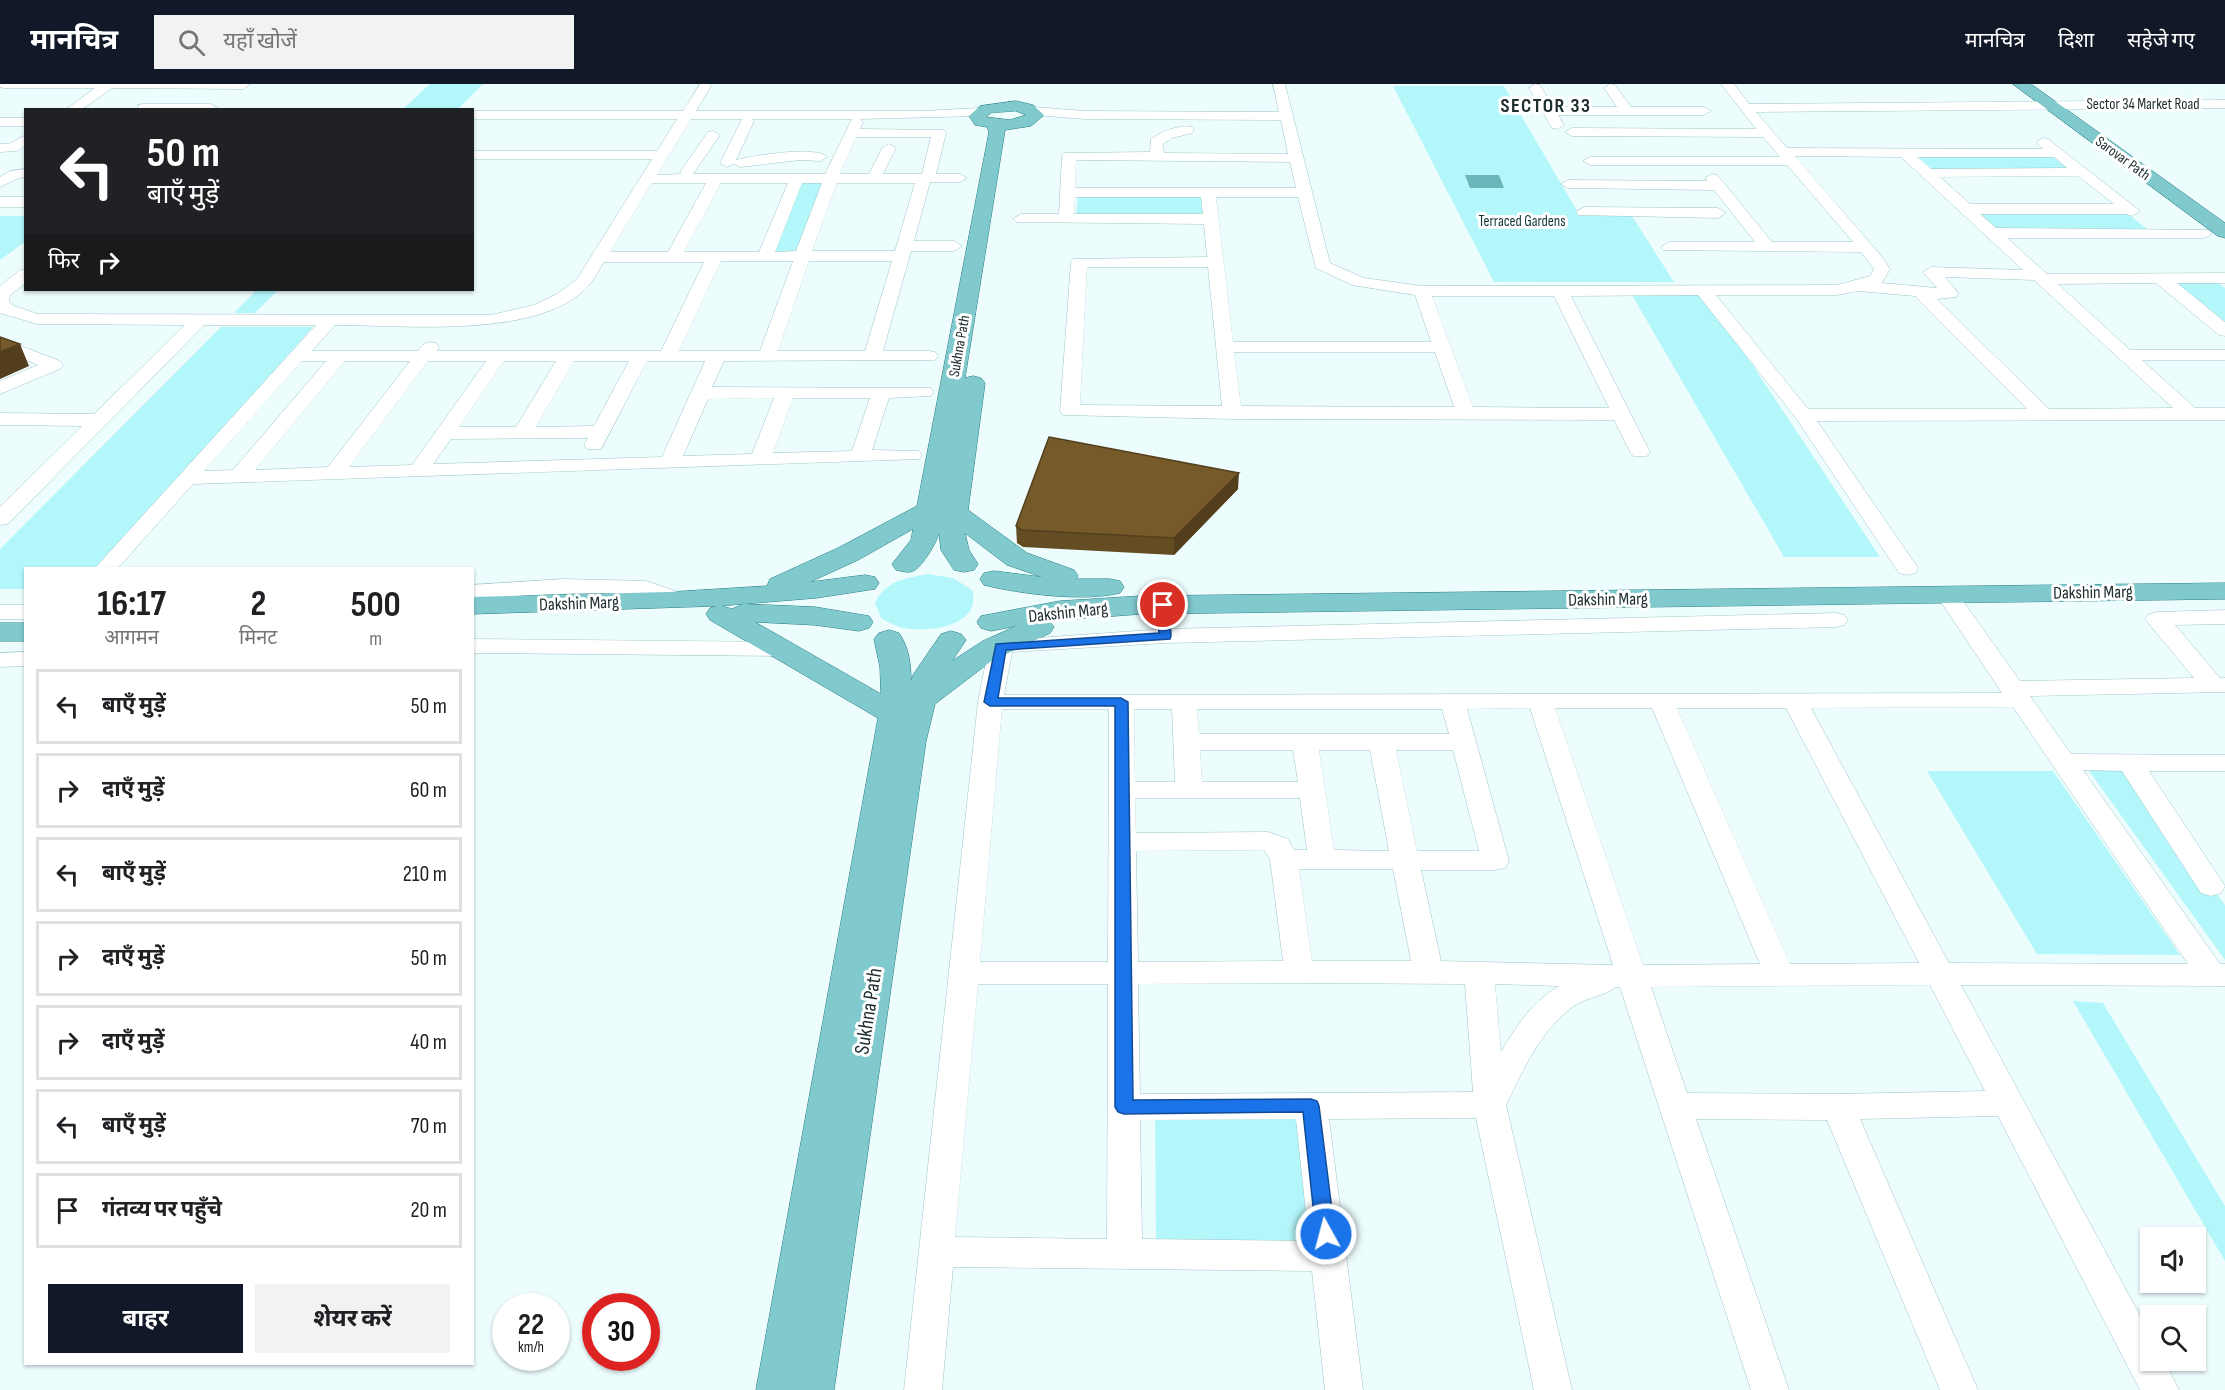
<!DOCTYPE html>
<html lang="hi">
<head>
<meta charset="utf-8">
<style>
	:root { --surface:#fff; --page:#f2f2f2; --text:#202124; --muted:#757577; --line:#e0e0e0; --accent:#111827 }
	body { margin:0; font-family:"Sofia Sans Condensed","Noto Sans Devanagari",sans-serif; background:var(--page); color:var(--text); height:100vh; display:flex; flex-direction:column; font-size:22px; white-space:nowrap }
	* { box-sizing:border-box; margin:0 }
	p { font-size:20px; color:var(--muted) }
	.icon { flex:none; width:33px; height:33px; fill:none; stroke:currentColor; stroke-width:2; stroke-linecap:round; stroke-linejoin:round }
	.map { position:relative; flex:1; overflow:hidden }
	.side { position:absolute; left:24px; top:483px; width:450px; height:798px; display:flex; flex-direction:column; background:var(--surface); border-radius:0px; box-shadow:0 2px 4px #0004 }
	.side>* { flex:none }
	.banner { position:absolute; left:24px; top:24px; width:450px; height:183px; border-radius:0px; box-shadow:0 2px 4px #0004; background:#202124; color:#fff; overflow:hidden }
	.buttons { position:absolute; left:2140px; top:1143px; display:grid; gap:12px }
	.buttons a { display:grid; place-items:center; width:66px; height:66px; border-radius:0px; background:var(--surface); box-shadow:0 2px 4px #0004; font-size:30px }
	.speed { position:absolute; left:492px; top:1209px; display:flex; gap:12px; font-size:30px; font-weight:700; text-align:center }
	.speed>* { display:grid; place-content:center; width:78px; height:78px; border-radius:50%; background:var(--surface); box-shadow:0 2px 4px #0004; line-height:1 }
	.speed small { font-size:15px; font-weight:400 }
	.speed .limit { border:9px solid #d22; background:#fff; color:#111 }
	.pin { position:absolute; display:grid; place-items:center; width:51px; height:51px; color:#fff; margin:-26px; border:3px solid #fff; border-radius:50%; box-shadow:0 2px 6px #0007 }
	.me { position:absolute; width:66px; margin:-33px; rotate:353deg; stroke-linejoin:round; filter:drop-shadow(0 0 4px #0008) }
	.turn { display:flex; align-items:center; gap:21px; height:126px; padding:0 24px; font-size:27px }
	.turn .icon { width:78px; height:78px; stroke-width:2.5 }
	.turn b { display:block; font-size:42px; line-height:51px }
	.then { display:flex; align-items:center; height:57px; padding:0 24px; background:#0003; gap:12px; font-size:22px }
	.eta { display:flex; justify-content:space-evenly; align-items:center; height:102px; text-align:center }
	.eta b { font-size:36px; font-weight:700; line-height:42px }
	.primary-button { display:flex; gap:12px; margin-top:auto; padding:12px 24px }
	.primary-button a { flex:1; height:69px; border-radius:0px; background:var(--accent); color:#fff; font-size:24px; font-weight:700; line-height:69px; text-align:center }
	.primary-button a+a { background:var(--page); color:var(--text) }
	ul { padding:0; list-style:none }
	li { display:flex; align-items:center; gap:18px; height:75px; margin:0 12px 9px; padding:0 12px; border:3px solid var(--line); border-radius:0px }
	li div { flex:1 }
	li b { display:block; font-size:22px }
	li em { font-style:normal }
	header { display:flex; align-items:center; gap:36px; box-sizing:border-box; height:84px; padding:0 30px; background:var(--accent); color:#fff }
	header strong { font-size:28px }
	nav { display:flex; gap:33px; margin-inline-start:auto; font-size:21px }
	.search { width:420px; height:54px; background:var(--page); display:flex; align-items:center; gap:15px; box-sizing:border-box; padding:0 21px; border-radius:0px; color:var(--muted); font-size:22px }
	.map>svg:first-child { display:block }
	.green { fill:#b4f7fb }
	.water { fill:#6bb6bb }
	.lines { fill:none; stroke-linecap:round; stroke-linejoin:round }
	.minor-casing { stroke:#9ec5c8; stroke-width:1 }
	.major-casing { stroke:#287d82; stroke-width:1 }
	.minor { fill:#fff; fill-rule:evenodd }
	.major { fill:#80cace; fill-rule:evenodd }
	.wall { fill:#654d23 }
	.shaded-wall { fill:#533f1d }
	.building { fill:#765a29; stroke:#533f1d; stroke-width:1.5 }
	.route { fill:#1a73e8; stroke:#114b97; stroke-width:1.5 }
	.labels { text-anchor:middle; stroke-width:6; stroke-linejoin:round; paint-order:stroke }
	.far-street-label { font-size:15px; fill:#203031; stroke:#fff }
	.far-park-label { font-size:15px; fill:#103638; stroke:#fff }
	.street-label { font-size:18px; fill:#203031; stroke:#fff }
	.far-district-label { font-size:20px; font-weight:bold; letter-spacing:1.5px; fill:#203031; stroke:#fff }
	.near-street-label { font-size:21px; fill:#203031; stroke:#fff }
</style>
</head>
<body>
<header>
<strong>मानचित्र</strong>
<div class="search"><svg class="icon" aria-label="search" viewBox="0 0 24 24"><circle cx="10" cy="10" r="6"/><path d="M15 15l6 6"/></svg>यहाँ खोजें</div>
<nav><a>मानचित्र</a><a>दिशा</a><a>सहेजे गए</a></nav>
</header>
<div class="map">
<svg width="2225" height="1306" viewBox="0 0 2225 1306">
	<rect width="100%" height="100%" fill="#edfdfe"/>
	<path class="green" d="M430 0H483L459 24H404Z
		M1393 2H1504L1580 132H1632L1674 198H1494Z
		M2053 71 2072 86 1934 87 1917 72Z
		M800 97H823L796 170H771Z
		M1078 112H1201L1203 132H1076Z
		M2124 127 2147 145H1997L1978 128Z
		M0 132H26L25 158 0 176Z
		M2170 198H2217L2225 204V242Z
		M257 206H278L255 229H234Z
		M1632 211H1706L1880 473H1784Z
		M221 243H313L97 484H26L25 505H0V465Z
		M928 490 953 494 972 506C983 542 928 549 903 544 896 542 888 538 881 534L875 519C885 497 906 494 928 490Z
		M2087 684H2124L2225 821V876Z
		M1927 687H2053L2180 871 2037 870Z
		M2073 917 2103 919 2225 1122V1177Z
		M1155 1030 1299 1032 1310 1158 1156 1156Z"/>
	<path class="water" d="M1465 91H1499L1504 104H1470Z"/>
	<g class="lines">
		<defs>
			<path id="minor" d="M0 0H249V1L243 5 112 4 81 26H65L95 4H4L0 3Z
				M700 0H712L696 27H923L979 24 986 28 979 32 860 35 863 38 860 45 944 46 946 49 936 90H960L967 94 960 98H930L914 157H954L962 162 954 167H911L883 267H929L935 268 938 272 935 276 724 277 712 303 931 304 933 308 931 312 889 314 872 366 919 367 922 371 919 375 193 400 118 484H95L316 241H204L8 440 0 441V423L82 342 0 341V329L94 330 185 241 37 240 0 229V202L20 186 26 185V199L10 211 9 217 12 221 38 230 491 231 534 221 557 210 577 195 652 75H472V67H657L677 35H472V27H683ZM691 35H742L720 79 727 83 734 80 740 83 800 76 820 77 827 73C815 61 753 72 736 76L754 37 752 35H852L825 90H693L720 51 713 47 708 48 680 88 681 90 657 91ZM856 53H931L922 90H883L896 64 889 60 882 64 869 90H840ZM652 99H706L668 168H610ZM721 99H788L759 168H684ZM802 99H822L796 167 775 168ZM837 99H915L895 167H812ZM721 177H793L760 267H679ZM809 177H892L865 267H778ZM604 178H704L661 267H437L439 263 436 259C427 257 424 259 418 267H312L335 241C403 241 541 256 589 201 595 195 599 185 604 178ZM302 277H326L233 386 204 387ZM345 277H410L328 383 255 386ZM428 277H486L412 381 349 383ZM504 277H556L516 343H459ZM574 277H629L594 342 536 343ZM647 277H705L662 373 433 380 451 355 588 354 584 361 587 365H601ZM774 314 752 370 683 372 708 315ZM793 314H870L852 367 773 369Z
				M1273 0H1285L1330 179 1364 194 1422 202 1837 201 1870 192 1874 185 1861 168 1663 166 1661 163 1669 158H1755L1714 106 1568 104 1561 100 1568 96 1707 97 1705 94 1712 90 1717 91 1724 99 1772 158H1853L1787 81H1590L1583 77 1590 73H1780L1763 53 1572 52 1565 48 1572 44 1756 45 1721 0H1734L1749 20 2225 16V24L1756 28 1787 64 2043 65 2036 58 2043 54 2048 55 2140 127 2132 132 2126 130H1980L1996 144 2209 146 2211 149 2209 152 2203 154H2007L2047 190 2225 189V199H2177L2225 238V252L2219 251 2156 199 2058 200 2130 266H2225V276H2142L2195 324H2225V336L1817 337 1918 484 1915 489 1907 491 1899 489 1796 334 1698 211 1571 212 1650 368 1647 372H1633L1630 368 1614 336 1232 335 1063 331 1060 327 1071 178 1073 175 1207 173 1204 140 1016 138 1013 135 1021 130H1059L1062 72 1064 69 1150 68 1151 55C1162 48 1178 40 1192 43L1194 46 1192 49 1172 54 1163 60 1164 69 1288 70 1281 36 1085 35 1034 31 1027 27 1034 23 1085 27 1279 28ZM1795 72 1901 73 2023 186 1931 183 1923 188 1937 204 1882 199 1890 185 1883 174ZM1917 73H2054L2067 84 1931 85ZM1076 76 1290 78 1296 104H1075ZM2078 92 2114 120H1970L1940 93ZM1075 113H1201L1203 130H1074ZM1216 113H1298L1316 184 1352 201 1415 211 1431 258H1233ZM1087 183H1208L1222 322 1080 321ZM1945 193 2034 196 2173 324 2049 325 1937 215 1956 213 1958 209ZM1858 207 1915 212 2027 325H1808L1716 211H1837ZM1432 212H1554L1609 324 1473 323ZM1234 268H1435L1454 323 1241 322Z
				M1535 0 1540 1 1553 23H1617L1604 4 1610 0 1615 1 1631 23H1704L1711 27 1704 31H1558L1564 41 1557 45 1552 44 1529 4Z
				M143 20H211L218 24 137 26 138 21Z
				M0 34H26V42H0Z
				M26 51V61L17 67 0 68V60H9Z
				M26 85V93L19 94 0 103V93L10 87Z
				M0 113H26V123H0Z
				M1584 123 1718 124 1726 129 1718 134 1579 131 1576 128Z
				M0 254 60 277 63 281 60 285 0 310V297L38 281 0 265Z
				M564 495 646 497 684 510 687 515 684 520C668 524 656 512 640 511 584 507 528 511 472 515V501Z
				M1950 508 1958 510 2020 597 2194 594 2145 535 2149 530 2157 528 2225 526V540L2175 541 2220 594H2225V608L2030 612 2071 670 2225 671V687H2149L2225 802 2221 809 2211 812 2201 809 2122 687 2083 686 2220 880H2225V902L1961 901 2151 1252V1276H2164L2179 1306H2140L1998 1032 1860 1035 1978 1306H1940L1827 1036 1696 1035 1789 1306H1751L1620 903H1616C1605 912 1587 913 1574 922 1541 945 1523 986 1506 1021L1572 1306H1534L1476 1034 1329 1035 1363 1306H1325L1312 1187 953 1183 942 1306H904L978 618 989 562 993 557 1165 545 1836 529 1844 531 1848 536 1844 541 1836 543 1165 559 1012 568 1004 611 2002 609 1939 515 1942 510ZM2013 623 2188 880 1949 879 1811 624ZM1530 624 1613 881 1441 877 1421 786H1495L1505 784 1509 777 1467 625ZM1555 624H1652L1760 880 1643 881ZM1677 624H1786L1919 879 1790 880ZM1002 625H1109L1108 878H980ZM1134 625H1172L1175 698H1135ZM1197 625H1442L1449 650H1199ZM1200 666H1293L1298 698H1202ZM1319 666H1370L1389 767 1334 766ZM1396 666H1453L1479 767H1417ZM1135 714H1300L1307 766H1294L1288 755 1268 748 1136 749ZM1264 766 1270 775 1283 877 1138 878 1136 767ZM1299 785H1393L1411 877H1312ZM1297 899 1465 900 1473 1008 1140 1010 1138 900ZM978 900H1108L1107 1155 955 1153ZM1495 900 1559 902C1533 917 1516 942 1501 968ZM1930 901 1985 1007 1838 1010 1687 1009 1651 903ZM1296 1035 1309 1157 1142 1155 1140 1036Z
				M0 521H26V535H0Z
				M472 555 778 558 786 560 790 565 786 570 778 572 472 569Z
				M26 568V582L0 583V569Z"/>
			<path id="major" d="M2013 0H2031L2225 139V154L2218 152Z
				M1016 17 1033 21 1044 31 1031 42 1005 46 965 294 973 292 981 294 985 299 968 426 1027 469 1074 486 1078 492 1076 495H1110L1120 497 1124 503 1120 509C1083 518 1021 510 984 501L980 495 984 489 994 487 1042 493 1007 481 965 449 969 466 978 480 974 486 964 488 954 486 941 466 939 449C937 458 923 481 915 486 909 490 902 487 896 486L892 480 911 456 913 445 858 476 810 498 865 491 875 493 879 499 875 505 816 514 743 520 815 523 869 532 873 538 869 544 859 547 815 541 755 538 881 610 880 583 874 555 879 549 889 546 899 549C909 563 911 581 911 597L913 591 941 550 951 547 961 550 966 556 952 577 983 557 1016 542 991 547 981 544 977 538 981 532 1060 517 1141 512 2225 499V515L1141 530 1049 537 1054 543 1050 549 990 578 935 620 926 657 834 1306H756L878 634 710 536 706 530 710 524 716 522 472 530V513L669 508 767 502 770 495 838 464 917 422 989 48 987 43 975 41 969 32 980 22ZM1016 27 1026 31 1010 36 986 33 991 29ZM743 520 732 525 722 522Z
				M0 539H26V557H0Z"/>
		</defs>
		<use href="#minor" class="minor-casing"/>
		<use href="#major" class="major-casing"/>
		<use href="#minor" class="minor"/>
		<use href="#major" class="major"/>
	</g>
	<path class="wall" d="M1238 405 1174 471 1023 463 1017 459 1016 442Z"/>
	<path class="shaded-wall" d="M20 260 29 282 0 295V268Z
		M1239 389 1238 405 1174 471V454Z"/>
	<path class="building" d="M0 253 20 260 0 268Z
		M1049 353 1239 389 1174 454 1022 446 1016 442Z"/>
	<path class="route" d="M1163 517 1169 521 1171 552 1170 555 1006 566 998 614H1121L1128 618 1133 1016 1311 1015 1317 1017 1319 1022 1335 1150 1332 1156 1326 1158 1319 1156 1316 1150 1303 1028 1124 1030 1118 1028 1115 1023V622H990L984 618 996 560 1159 549 1157 521Z"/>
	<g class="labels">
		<g class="far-street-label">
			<text x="2143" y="25">Sector 34 Market Road</text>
			<text transform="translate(2123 74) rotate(36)" y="5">Sarovar Path</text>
			<text transform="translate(959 262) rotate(-80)" y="5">Sukhna Path</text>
		</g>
		<g class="far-park-label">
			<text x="1522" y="142">Terraced Gardens</text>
		</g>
		<g class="street-label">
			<text transform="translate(2093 508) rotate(-1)" y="6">Dakshin Marg</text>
			<text transform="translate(1608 515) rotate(-1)" y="6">Dakshin Marg</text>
			<text transform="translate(579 519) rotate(-2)" y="6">Dakshin Marg</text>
			<text transform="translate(1068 528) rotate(-6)" y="6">Dakshin Marg</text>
		</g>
		<g class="far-district-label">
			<text x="1546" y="28">SECTOR 33</text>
		</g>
		<g class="near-street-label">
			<text transform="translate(868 927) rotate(-81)" y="7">Sukhna Path</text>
		</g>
	</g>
</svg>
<div class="buttons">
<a><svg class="icon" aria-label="sound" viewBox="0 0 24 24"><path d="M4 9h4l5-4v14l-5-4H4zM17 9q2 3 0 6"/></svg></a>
<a><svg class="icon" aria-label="search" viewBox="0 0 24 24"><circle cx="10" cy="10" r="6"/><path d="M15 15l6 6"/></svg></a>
</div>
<div class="speed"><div>22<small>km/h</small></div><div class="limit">30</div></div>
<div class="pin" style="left:1163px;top:521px;background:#d93025"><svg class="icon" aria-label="arrive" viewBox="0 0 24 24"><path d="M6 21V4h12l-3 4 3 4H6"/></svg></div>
<svg class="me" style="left:1326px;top:1150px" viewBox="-20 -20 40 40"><circle r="17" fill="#1a73e8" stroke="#fff" stroke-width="3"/><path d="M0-11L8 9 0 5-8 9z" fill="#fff"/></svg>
<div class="banner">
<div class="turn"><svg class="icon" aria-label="left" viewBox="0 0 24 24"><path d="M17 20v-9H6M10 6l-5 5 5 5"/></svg><div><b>50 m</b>बाएँ मुड़ें</div></div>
<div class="then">फिर<svg class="icon" aria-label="right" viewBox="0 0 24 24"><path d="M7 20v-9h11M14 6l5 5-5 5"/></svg></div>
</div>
<section class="side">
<div class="eta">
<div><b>16:17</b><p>आगमन</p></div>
<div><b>2</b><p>मिनट</p></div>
<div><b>500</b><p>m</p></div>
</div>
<ul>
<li><svg class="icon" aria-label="left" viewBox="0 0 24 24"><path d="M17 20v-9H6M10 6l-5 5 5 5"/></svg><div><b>बाएँ मुड़ें</b></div><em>50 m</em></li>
<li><svg class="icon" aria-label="right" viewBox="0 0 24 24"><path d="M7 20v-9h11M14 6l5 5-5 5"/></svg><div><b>दाएँ मुड़ें</b></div><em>60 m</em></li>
<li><svg class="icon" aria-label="left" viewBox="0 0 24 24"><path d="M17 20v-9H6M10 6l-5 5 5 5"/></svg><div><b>बाएँ मुड़ें</b></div><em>210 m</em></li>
<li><svg class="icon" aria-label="right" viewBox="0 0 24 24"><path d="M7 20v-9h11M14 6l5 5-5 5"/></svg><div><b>दाएँ मुड़ें</b></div><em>50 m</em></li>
<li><svg class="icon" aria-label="right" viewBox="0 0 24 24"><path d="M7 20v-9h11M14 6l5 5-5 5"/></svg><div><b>दाएँ मुड़ें</b></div><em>40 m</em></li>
<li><svg class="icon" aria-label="left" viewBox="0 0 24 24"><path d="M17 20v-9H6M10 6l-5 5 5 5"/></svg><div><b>बाएँ मुड़ें</b></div><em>70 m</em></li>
<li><svg class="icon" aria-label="arrive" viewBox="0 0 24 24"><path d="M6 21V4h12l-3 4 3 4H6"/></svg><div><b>गंतव्य पर पहुँचे</b></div><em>20 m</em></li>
</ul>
<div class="primary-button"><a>बाहर</a><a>शेयर करें</a></div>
</section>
</div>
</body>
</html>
